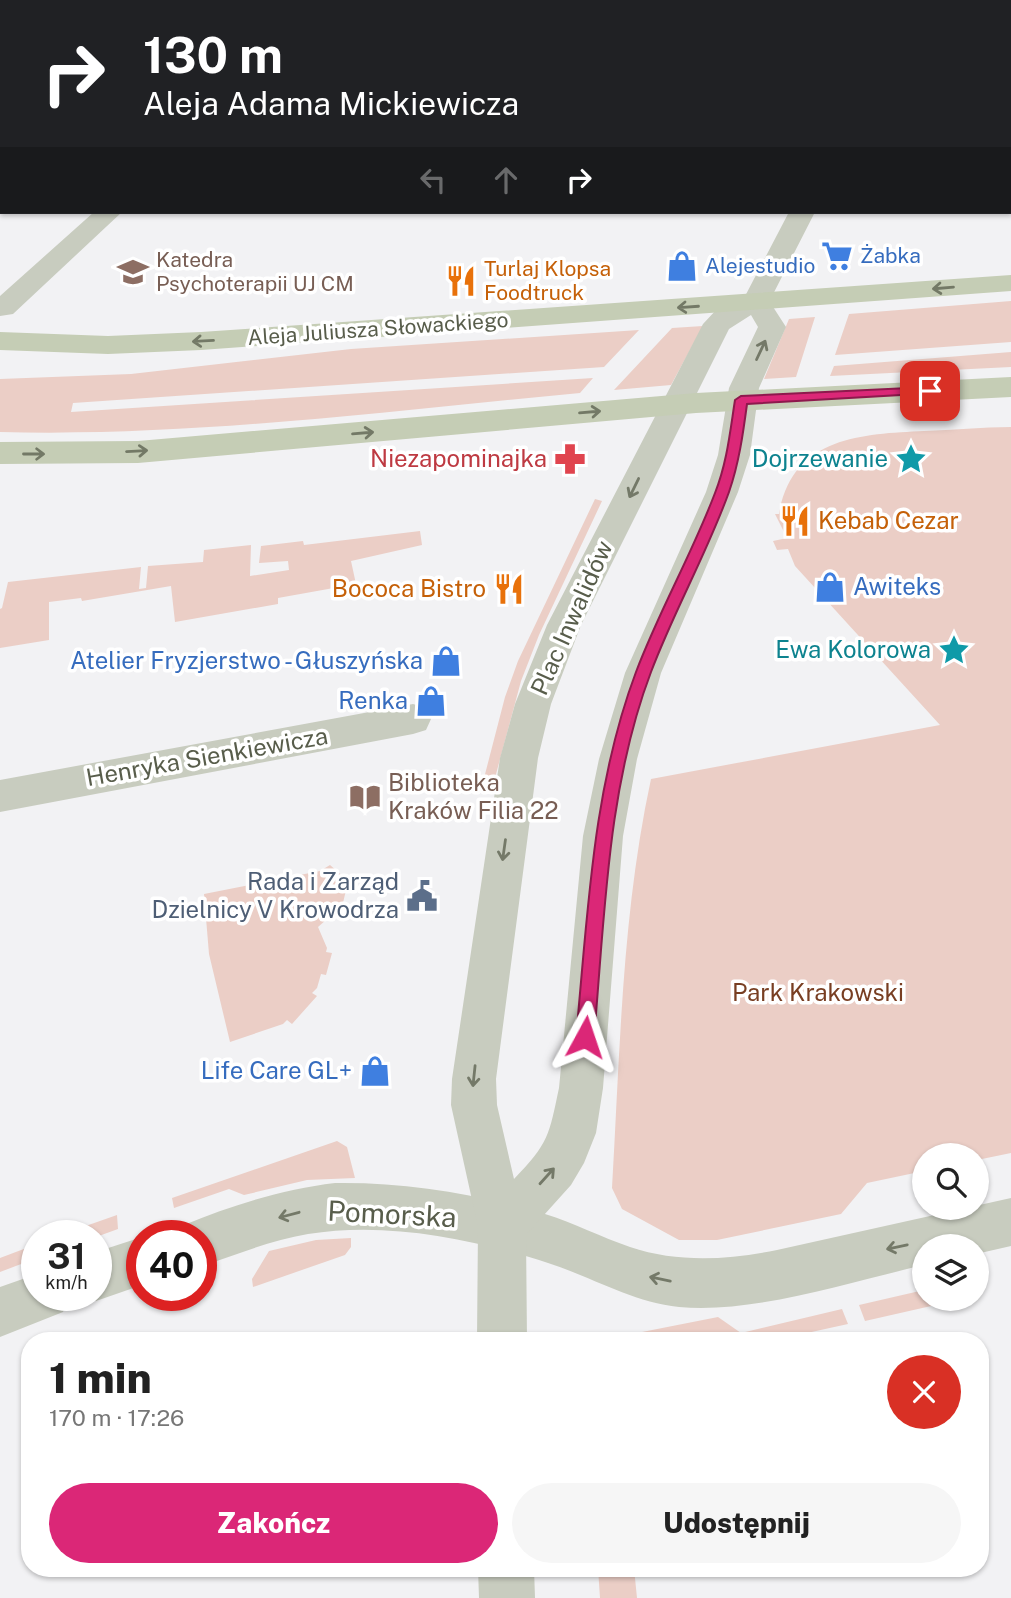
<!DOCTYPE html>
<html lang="pl">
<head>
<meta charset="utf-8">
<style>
	:root { --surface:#fff; --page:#f6f6f6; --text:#222; --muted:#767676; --accent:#db2777 }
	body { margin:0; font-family:"Public Sans",sans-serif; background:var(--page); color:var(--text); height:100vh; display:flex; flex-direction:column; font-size:26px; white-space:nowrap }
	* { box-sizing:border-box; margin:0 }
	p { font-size:23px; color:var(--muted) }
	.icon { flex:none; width:38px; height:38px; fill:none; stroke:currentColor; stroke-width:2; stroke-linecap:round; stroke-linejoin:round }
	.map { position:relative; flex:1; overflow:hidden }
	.sheet { position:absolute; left:21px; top:1332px; width:968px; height:245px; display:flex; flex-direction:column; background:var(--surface); border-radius:28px; box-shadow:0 2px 5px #0004 }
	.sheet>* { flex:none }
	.top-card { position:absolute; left:0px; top:0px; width:1012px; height:214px; box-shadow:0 2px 5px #0004; background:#202124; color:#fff; overflow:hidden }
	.tools { position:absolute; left:912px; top:1143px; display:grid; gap:14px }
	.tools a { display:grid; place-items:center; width:77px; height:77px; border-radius:50%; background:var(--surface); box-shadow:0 2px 5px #0004; font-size:35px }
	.speed { position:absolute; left:21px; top:1220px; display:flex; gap:14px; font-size:35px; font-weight:700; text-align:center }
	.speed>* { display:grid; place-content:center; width:91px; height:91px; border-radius:50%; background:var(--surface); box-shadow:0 2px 5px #0004; line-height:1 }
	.speed small { font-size:18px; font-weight:400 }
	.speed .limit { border:10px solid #d22; background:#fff; color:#111 }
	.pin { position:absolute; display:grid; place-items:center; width:60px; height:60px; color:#fff; margin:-30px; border-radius:14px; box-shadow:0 4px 10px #0006 }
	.me { position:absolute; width:77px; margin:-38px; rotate:5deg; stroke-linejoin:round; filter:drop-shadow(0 0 5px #0008) }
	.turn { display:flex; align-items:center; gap:24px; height:147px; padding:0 28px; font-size:32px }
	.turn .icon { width:91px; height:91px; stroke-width:2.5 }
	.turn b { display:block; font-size:49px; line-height:60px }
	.lanes { display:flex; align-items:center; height:66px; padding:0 28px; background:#0003; justify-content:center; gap:35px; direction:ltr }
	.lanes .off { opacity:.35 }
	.round { display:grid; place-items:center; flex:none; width:74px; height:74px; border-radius:37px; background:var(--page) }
	.overview { display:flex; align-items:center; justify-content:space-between; height:119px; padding:0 28px }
	h1 { font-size:42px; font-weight:800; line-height:52px }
	.cta { display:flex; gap:14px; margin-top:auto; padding:14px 28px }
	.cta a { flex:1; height:80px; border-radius:42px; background:var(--accent); color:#fff; font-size:28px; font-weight:800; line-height:80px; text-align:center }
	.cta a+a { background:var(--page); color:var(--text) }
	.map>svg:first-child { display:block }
	.green { fill:#ebcec6 }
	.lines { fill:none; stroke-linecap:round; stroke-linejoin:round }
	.minor { fill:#c8ccbf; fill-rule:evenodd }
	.tertiary { fill:#c8ccbf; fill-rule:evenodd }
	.primary { fill:#c5cdb5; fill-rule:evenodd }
	.oneway { stroke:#737966 }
	.oneway2 { stroke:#747968 }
	.route { fill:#db2777; stroke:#8e194d; stroke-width:2 }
	.labels { text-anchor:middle; stroke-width:7; stroke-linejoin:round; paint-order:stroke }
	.far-shop-label { font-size:21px; fill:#366cbe; stroke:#fff; text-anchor:start }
	.far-education-label { font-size:21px; fill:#785e54; stroke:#fff; text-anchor:start }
	.far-food-label { font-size:21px; fill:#c56008; stroke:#fff; text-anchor:start }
	.far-street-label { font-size:21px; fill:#585d4b; stroke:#fff }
	.health-label { font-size:24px; fill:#be3a42; stroke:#fff; text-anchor:end }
	.culture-label { font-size:24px; fill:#0d838f; stroke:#fff; text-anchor:end }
	.food-label { font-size:24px; fill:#c56008; stroke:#fff; text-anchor:start }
	.shop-label { font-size:24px; fill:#366cbe; stroke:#fff; text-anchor:end }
	.street-label { font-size:24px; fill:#585d4b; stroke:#fff }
	.education-label { font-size:24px; fill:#785e54; stroke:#fff; text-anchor:start }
	.service-label { font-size:24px; fill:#4e5e75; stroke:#fff; text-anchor:end }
	.park-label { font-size:24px; fill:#783e22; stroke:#fff }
	.near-street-label { font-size:28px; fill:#585d4b; stroke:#fff }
</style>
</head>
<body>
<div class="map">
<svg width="1011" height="1598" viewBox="0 0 1011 1598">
	<rect width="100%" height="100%" fill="#f2f2f4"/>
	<path class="green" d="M1011 301V342L835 355 849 314Z
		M815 317 796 377 764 379 789 319Z
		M703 326 671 385 614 390 672 328Z
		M639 330 604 367 73 403 71 412 593 378 580 393C387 411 193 437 0 432V379L131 374 351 349Z
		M1011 352V367L830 376 834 366Z
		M1011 427V1153L977 1160 976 1155H924V1171L867 1183 841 1214 717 1240H679L622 1209 612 1188C620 1051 622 913 651 779L940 725 795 566 788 549 777 550 773 541 787 538 775 514H779C792 437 861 434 924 431 953 430 982 427 1011 427Z
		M595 499 602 501 539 635 521 681 492 789 483 782 505 697 518 661Z
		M420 531 422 545 351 561 356 584 278 598V604L175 622 171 586 82 601 81 598 49 602V640L0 648V609L2 608 8 582 141 567 139 589 146 588 148 566 203 562 204 550 251 545 250 576 289 570 288 561 259 563 261 546 303 541 304 545Z
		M330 865 346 879 341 885 347 886 342 907 337 906 335 912 318 927 327 948 326 952 332 953 326 975 321 974 317 988 312 993 317 996 292 1024 287 1020 283 1024 230 1042 209 954 204 894 320 871Z
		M337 1141 347 1147 355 1178 307 1180 244 1195 229 1189 174 1208 172 1198Z
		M117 1215 118 1229 96 1237 60 1235Z
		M351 1238V1247L345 1255 253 1287 252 1279 269 1251 316 1240Z
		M37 1244V1258L0 1272V1258Z
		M924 1290V1298L962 1299 865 1321 859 1305Z
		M842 1309 848 1324 775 1340H644L642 1332 718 1317 741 1333Z
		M598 1568H634L637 1598H600Z"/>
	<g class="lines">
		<path class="minor" d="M336 0H365L366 2H338Z
			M898 0H920L898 2Z
			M94 212H122L13 314 0 316V296Z
			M789 212H815L766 308 756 311 746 308 742 302Z
			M413 704 426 708 431 719 426 730 413 734 0 812V780Z
			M335 1183C407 1182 477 1194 545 1214 574 1223 601 1237 630 1247 678 1263 727 1260 777 1250L1011 1198V1246L976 1254V1246H924V1265C850 1282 754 1314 679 1307 632 1302 592 1277 548 1263 474 1239 386 1221 308 1234 271 1240 236 1255 201 1266V1236H180L184 1225C232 1205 284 1189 335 1183Z
			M142 1237V1285L96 1301 80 1295H96V1252Z
			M37 1274V1295H71L63 1312 0 1337V1287Z"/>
		<path class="tertiary" d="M756 293 766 296 786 327 759 388 750 455 738 492 661 673 637 759 623 836 603 1088 596 1133 584 1163 571 1185 526 1235 527 1340H477L478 1227 451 1105 452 1079 500 758 515 704 547 625 703 324 717 309ZM751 315 758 327 729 388 718 455 706 492 625 673 599 759 583 836 559 1088C549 1135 549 1143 514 1179L497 1105 496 1079 538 758 551 704 581 625 729 329Z
			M478 1568H534L535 1598H479Z"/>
		<path class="primary" d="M1011 275V291L201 350 108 354 0 350V332L108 336 201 332Z
			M1011 377V397L696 413 138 463 0 464V442L138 441 696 393Z"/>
	</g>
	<defs><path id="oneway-shaft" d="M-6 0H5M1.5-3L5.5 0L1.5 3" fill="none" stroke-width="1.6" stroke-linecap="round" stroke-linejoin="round" transform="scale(1.75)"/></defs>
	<g class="oneway">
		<use href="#oneway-shaft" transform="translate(943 288) rotate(175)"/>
		<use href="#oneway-shaft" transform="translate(688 307) rotate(176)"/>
		<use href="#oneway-shaft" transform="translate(203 341) rotate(177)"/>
		<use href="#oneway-shaft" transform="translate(590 412) rotate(-5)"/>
		<use href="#oneway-shaft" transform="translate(363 433) rotate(-5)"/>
		<use href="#oneway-shaft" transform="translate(137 451) rotate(-3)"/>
		<use href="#oneway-shaft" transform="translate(34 454)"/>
	</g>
	<g class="oneway2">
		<use href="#oneway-shaft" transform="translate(761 350) rotate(-65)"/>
		<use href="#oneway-shaft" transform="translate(634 488) rotate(116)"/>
		<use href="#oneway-shaft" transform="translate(504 850) rotate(98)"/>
		<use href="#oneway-shaft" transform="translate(474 1076) rotate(96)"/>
		<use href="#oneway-shaft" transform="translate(547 1176) rotate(-48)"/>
		<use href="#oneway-shaft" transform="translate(289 1215) rotate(165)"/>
		<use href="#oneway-shaft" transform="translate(897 1247) rotate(168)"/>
		<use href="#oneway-shaft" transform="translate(660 1279) rotate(-168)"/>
	</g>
	<path class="route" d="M930 387 935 388V393L747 404C743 434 739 463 729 492 707 553 674 611 651 672 607 788 605 915 594 1037L592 1043 585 1046 579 1043 576 1037C588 914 592 789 636 672 659 611 692 554 715 493 727 463 730 432 735 400L741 396Z"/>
	<defs>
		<symbol id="supermarket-bare" viewBox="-9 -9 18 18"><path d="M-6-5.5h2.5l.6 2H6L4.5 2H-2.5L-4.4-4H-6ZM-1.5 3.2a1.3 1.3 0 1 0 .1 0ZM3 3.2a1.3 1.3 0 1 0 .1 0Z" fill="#3f7fe0" stroke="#fff" stroke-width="2.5" paint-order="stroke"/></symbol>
		<symbol id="shop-bare" viewBox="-9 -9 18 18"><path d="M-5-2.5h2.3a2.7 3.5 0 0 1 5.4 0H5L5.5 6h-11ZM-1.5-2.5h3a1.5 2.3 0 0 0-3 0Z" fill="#3f7fe0" stroke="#fff" stroke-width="2.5" paint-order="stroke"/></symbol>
		<symbol id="university-bare" viewBox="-9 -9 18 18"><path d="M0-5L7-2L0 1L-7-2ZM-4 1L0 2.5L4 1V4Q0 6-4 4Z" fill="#8d6e63" stroke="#fff" stroke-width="2.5" paint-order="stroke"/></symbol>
		<symbol id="restaurant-bare" viewBox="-9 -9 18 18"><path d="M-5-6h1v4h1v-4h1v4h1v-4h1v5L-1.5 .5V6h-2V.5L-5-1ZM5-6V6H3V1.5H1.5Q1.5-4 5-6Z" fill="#e8710a" stroke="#fff" stroke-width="2.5" paint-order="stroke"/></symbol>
		<symbol id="pharmacy-bare" viewBox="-9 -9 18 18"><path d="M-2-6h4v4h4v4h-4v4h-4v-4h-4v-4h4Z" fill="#e0444e" stroke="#fff" stroke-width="2.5" paint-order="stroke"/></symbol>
		<symbol id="sight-bare" viewBox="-9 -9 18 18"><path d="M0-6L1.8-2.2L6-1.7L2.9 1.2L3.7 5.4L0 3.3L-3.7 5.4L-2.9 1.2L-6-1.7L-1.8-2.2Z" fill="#0f9aa8" stroke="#fff" stroke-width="2.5" paint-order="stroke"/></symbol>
		<symbol id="library-bare" viewBox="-9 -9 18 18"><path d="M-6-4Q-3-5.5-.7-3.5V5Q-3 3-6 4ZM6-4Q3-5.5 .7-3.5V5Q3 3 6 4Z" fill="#8d6e63" stroke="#fff" stroke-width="2.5" paint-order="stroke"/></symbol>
		<symbol id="civic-bare" viewBox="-9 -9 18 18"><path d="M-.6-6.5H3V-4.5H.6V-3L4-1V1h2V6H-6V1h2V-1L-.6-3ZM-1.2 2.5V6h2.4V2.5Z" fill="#5c6f8a" stroke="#fff" stroke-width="2.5" paint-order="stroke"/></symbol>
	</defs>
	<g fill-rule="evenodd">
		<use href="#supermarket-bare" x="815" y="234" width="44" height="44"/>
		<use href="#shop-bare" x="660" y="244" width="44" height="44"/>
		<use href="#university-bare" x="111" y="250" width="44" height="44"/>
		<use href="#restaurant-bare" x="439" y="259" width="44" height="44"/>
		<use href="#pharmacy-bare" x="548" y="437" width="44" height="44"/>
		<use href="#sight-bare" x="889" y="437" width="44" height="44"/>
		<use href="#restaurant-bare" x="773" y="499" width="44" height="44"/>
		<use href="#shop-bare" x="808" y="565" width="44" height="44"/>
		<use href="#restaurant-bare" x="487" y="567" width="44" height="44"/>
		<use href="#sight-bare" x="932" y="628" width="44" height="44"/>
		<use href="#shop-bare" x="424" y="639" width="44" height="44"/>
		<use href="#shop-bare" x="409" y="679" width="44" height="44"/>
		<use href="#library-bare" x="343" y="775" width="44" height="44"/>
		<use href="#civic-bare" x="400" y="874" width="44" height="44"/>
		<use href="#shop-bare" x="353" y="1049" width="44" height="44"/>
	</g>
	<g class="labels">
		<g class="far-shop-label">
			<text x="860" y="263">Żabka</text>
			<text x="705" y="273">Alejestudio</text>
		</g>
		<g class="far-education-label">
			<text x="156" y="267">Katedra<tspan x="156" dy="24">Psychoterapii UJ CM</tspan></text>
		</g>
		<g class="far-food-label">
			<text x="484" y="276">Turlaj Klopsa<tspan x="484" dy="24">Foodtruck</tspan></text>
		</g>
		<g class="far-street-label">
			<text transform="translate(378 329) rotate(-4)" y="7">Aleja Juliusza Słowackiego</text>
		</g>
		<g class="health-label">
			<text x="547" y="467">Niezapominajka</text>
		</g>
		<g class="culture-label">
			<text x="888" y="467">Dojrzewanie</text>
			<text x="931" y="658">Ewa Kolorowa</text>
		</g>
		<g class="food-label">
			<text x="818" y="529">Kebab Cezar</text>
			<text x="486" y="597" text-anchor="end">Bococa Bistro</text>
		</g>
		<g class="shop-label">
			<text x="853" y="595" text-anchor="start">Awiteks</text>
			<text x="423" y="669">Atelier Fryzjerstwo - Głuszyńska</text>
			<text x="408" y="709">Renka</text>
			<text x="352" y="1079">Life Care GL+</text>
		</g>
		<g class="street-label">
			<text transform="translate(572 618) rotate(-66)" y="8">Plac Inwalidów</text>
			<text transform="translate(207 757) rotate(-10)" y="8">Henryka Sienkiewicza</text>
		</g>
		<g class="education-label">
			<text x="388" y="791">Biblioteka<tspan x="388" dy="28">Kraków Filia 22</tspan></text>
		</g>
		<g class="service-label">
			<text x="399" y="890">Rada i Zarząd<tspan x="399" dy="28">Dzielnicy V Krowodrza</tspan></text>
		</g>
		<g class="park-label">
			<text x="818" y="1001">Park Krakowski</text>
		</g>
		<g class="near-street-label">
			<text transform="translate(392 1214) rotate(3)" y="10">Pomorska</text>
		</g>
	</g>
</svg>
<div class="tools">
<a><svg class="icon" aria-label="search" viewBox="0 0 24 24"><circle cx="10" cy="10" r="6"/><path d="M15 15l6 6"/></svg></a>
<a><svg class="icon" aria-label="layers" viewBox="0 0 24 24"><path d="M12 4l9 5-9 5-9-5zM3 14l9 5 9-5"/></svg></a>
</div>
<div class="speed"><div>31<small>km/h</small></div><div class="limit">40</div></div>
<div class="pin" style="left:930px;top:391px;background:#d93025"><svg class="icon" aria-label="arrive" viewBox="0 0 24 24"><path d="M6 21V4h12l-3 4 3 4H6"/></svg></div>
<svg class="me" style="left:585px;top:1037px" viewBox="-20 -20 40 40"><path d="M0-17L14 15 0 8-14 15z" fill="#db2777" stroke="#fff" stroke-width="4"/></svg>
<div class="top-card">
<div class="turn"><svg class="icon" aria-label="right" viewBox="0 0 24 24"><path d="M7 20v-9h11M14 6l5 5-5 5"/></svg><div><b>130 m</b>Aleja Adama Mickiewicza</div></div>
<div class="lanes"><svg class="icon off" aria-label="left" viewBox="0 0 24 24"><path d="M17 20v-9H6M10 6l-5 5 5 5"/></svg><svg class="icon off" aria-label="ahead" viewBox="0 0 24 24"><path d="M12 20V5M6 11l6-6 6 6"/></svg><svg class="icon" aria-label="right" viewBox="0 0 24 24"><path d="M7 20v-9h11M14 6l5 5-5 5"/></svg></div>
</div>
<section class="sheet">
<div class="overview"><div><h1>1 min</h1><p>170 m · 17:26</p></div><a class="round" style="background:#d93025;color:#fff"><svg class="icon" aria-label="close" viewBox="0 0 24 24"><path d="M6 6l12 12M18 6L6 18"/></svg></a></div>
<div class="cta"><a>Zakończ</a><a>Udostępnij</a></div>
</section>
</div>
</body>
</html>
